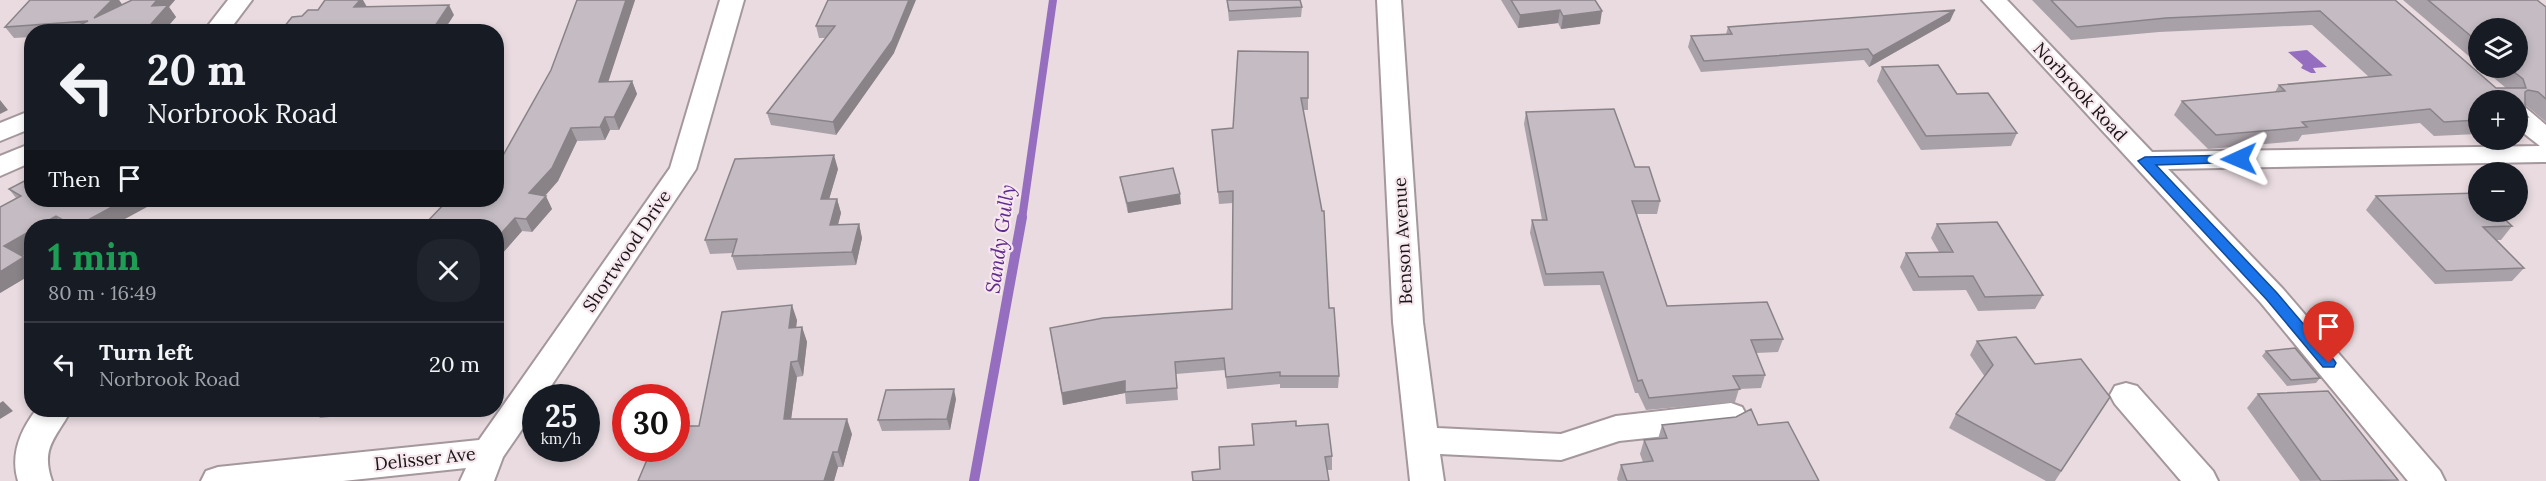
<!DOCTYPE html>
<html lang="en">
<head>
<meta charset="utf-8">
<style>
	:root { --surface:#171b24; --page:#20242c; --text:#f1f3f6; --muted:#9ea1a6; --line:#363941 }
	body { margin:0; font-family:Lora,serif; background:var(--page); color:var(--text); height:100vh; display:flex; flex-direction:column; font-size:22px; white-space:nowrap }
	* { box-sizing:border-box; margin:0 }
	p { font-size:20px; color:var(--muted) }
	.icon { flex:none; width:33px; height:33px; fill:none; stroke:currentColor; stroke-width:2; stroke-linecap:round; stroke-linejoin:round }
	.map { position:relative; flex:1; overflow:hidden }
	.sheet { position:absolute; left:24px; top:219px; width:480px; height:198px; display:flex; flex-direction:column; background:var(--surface); border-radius:24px; box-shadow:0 3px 9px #0003 }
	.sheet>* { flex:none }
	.banner { position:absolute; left:24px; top:24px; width:480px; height:183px; border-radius:24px; box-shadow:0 3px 9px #0003; background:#171b24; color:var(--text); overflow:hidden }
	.controls { position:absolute; left:2468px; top:18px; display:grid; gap:12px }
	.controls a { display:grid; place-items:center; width:60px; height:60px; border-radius:50%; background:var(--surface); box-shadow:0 3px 9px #0003; font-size:30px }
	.speed { position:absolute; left:522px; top:384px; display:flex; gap:12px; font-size:30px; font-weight:700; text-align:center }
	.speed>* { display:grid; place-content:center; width:78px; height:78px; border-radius:50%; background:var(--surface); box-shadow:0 3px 9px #0003; line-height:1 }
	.speed small { font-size:15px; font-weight:400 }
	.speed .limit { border:9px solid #d22; background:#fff; color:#111 }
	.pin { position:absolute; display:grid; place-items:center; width:51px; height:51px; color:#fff; margin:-62px -26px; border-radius:50% 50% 50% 0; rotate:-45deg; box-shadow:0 0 6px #0007 }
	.pin .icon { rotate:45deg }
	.me { position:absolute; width:66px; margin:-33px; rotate:269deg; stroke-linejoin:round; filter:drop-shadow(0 0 4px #0008) }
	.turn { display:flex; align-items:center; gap:21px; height:126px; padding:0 24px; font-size:27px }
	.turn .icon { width:78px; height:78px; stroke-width:2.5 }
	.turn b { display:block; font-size:42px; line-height:51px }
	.then { display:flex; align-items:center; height:57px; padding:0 24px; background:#0003; gap:12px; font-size:22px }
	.round { display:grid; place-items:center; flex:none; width:63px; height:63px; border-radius:24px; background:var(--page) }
	.overview { display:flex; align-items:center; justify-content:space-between; height:102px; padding:0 24px }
	h1 { font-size:36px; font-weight:700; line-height:45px; color:#1e9e55 }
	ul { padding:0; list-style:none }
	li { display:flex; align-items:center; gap:18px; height:84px; padding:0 24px; border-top:2px solid var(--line) }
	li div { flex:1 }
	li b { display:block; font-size:22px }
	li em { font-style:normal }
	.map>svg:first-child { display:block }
	.water { fill:#966ec0 }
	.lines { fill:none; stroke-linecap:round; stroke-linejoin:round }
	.stream-far1 { stroke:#966ec0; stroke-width:8 }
	.stream { stroke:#966ec0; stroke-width:10 }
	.street-casing { stroke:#a4989d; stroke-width:4 }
	.street { fill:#fff; fill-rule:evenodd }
	.wall { fill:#a9a1a8 }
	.shaded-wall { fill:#898388 }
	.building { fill:#c4bbc3; stroke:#898388; stroke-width:1.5 }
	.route { fill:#1a73e8; stroke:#114b97; stroke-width:1.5 }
	.labels { text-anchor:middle; stroke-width:4.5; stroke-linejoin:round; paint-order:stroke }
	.street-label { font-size:18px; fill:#1a1517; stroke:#f6e8ee }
	.water-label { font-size:20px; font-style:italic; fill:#602a8d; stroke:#f6e8ee }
</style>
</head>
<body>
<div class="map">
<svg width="2546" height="481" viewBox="0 0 2546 481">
	<rect width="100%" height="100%" fill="#e9dbe0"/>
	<path class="water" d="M2307 50 2327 67 2313 68 2316 73H2311L2301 68 2303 65 2288 52Z"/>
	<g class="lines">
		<path class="stream-far1" d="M1022 219 1053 0"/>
		<path class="stream" d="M974 481 1022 217"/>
		<defs>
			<path id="street" d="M228 0H252L228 32H203Z
				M720 0H744L696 169 543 398H536V409L503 457 494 481H460L466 468 343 481H201L206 471 218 467 479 440 670 168Z
				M1377 0H1401L1423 322 1437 428 1561 434 1616 416 1731 403 1742 407 1747 416 1742 425 1731 429 1619 441 1561 460 1440 454 1444 481H1410L1393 322Z
				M1982 0H2007L2152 152 2540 146 2517 128V106L2526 108 2546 125V162L2168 169 2283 289 2440 471 2445 481H2408L2261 303Z
				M32 110V128L0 141V123Z
				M32 143V162L0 176V156Z
				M2126 383 2137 386 2213 471 2218 481H2181L2115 404 2110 395 2115 386Z
				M36 410H71C57 437 40 447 52 481H18C10 455 20 431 36 410Z"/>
		</defs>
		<use href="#street" class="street-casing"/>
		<use href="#street" class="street"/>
	</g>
	<path class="wall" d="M30 0H119L122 5 132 0H175L169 7 176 17 163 32H32V37L14 38 5 27Z
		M577 0H635L608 81H632L637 94 619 130H610L605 140 577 141 558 181 545 196 552 209 532 232 522 231 500 256 496 255V200L551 70Z
		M828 0 894 53 836 135 771 125 767 113 826 38H819L816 26Z
		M1227 0H1300L1302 7 1301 17 1229 21Z
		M1501 0H1595L1600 24 1561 29 1558 23 1518 28Z
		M2032 0H2395L2496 88H2506L2482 68H2517L2478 28V64L2403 0H2537L2546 7V122L2527 106H2525V114L2528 117 2517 131V100H2478V134L2434 136 2420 123 2302 135 2298 141 2208 149 2174 115 2182 101 2275 92 2279 85 2369 77 2312 25 2159 32 2071 40Z
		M1950 21 1869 67 1864 60 1701 72 1688 47 1691 36 1726 34 1728 27Z
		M1308 52V110H1303L1339 376 1338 388H1280V384L1227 389 1225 370 1176 374 1178 400 1126 404 1125 393 1063 405 1050 328 1232 309 1233 203 1219 204 1212 130 1233 128Z
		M1882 67 1957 94 2017 133 2011 146 1921 150 1877 81Z
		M1526 112 1635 167 1660 201 1657 214H1637L1667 306 1783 339 1778 352 1756 353 1765 375 1761 388 1739 389 1735 402 1646 410 1638 393H1635L1600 285 1544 286 1530 233 1532 220H1542L1524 124Z
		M838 169 829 199H837L841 213 838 225 859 224 862 238 856 265 737 270 732 256 733 253 710 254 705 240Z
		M1120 177 1181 204 1128 213 1122 187Z
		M9 189 112 226H32L22 256 32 266V274L0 293V207L16 198Z
		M2376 196 2512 226 2501 240H2497L2524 268 2512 281 2435 284 2366 210Z
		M1937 224 2043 295 2035 309 1978 311 1966 290 1913 291 1900 267 1906 253 1939 252 1931 238Z
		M797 320 796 328 802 327 807 342 803 376 797 377 791 419 852 434 843 467H838L834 481H638L699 426Z
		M1977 341 2101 411 2055 481H2046L1949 428 1956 414 1985 377 1970 355Z
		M2266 351 2320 378 2316 383 2287 386 2262 356Z
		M2258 394 2398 480 2300 481 2247 408Z
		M956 399 950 430 882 431 878 420Z
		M314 410H399L320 418Z
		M1252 424 1296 426 1332 456V470H1327L1253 445Z
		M1662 425H1758L1819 481H1618L1617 479 1621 465 1643 462 1640 454 1644 440 1658 439Z"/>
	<path class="shaded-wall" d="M112 0H119L124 7 94 18Z
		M157 0H175L169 7 176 17 163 32H144L152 6Z
		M360 0H363L367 7H354Z
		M626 0H635L604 95 599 82Z
		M909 0H916L894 53 836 135 833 122Z
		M449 5 454 15 443 32H431Z
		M1560 10 1558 23 1518 28 1520 15Z
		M1955 10 1950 21 1869 67 1873 56Z
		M1602 11 1600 24 1561 29 1563 16Z
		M632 81 637 94 619 130 614 117Z
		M0 100 8 110 0 114Z
		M605 117 610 130 605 140 600 127Z
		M571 128 577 141 558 181 535 207 529 193Z
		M834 155 838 169 825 213 821 199Z
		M1180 194 1181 204 1128 213 1127 203Z
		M546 196 552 209 532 232 526 219Z
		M837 199 841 213 834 239 830 225Z
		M125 200H160L112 226H77Z
		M56 216 64 226H38Z
		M515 218 522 231 500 256 496 248V239Z
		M859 224 862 238 856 265 852 252Z
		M32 230V251L16 260 4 246Z
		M24 257 32 266V274L0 293V272Z
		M792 305 797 320 794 343 789 328Z
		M802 327 807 342 803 376 798 361Z
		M791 362 797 377 789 434 784 419Z
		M1125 381V393L1063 405 1062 393Z
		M954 389 956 399 950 430 947 419Z
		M3 401 13 411 0 419V403Z
		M847 419 852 434 843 467 838 452Z
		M833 452 838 467 834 481H824Z"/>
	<path class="building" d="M30 0H112L94 18 132 0H157L152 6 168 5 144 32H65L88 21 5 27Z
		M325 0H360L354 7 449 5 431 32H280L292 17 302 16 308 10H318Z
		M577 0H626L599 82 632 81 614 117H605L600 127 571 128 552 168 529 193 546 196 526 219 515 218 496 239V226H423L448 200H496V168L551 70Z
		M828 0H909L892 41 833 122 767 113 835 26H816Z
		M1227 0H1300L1302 7 1229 11Z
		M1511 0H1595L1602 11 1563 16 1560 10 1520 15Z
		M2051 0H2395L2496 88H2526L2523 79 2509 68H2517V28H2478V42L2428 0H2537L2546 7V99L2538 92 2528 90 2525 92V114L2528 117 2517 118V100H2478V120L2444 122 2430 109 2302 122 2307 127 2216 135 2182 101 2285 91 2279 85 2391 75 2320 11 2166 18 2077 27Z
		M1955 10 1873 56 1868 49 1704 61 1691 36 1732 34 1728 27Z
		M1238 51 1308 52V98H1301L1322 211H1324L1329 308H1334L1339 376H1280V372L1226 377 1224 358 1175 362 1177 388 1125 392V381L1062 393 1050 328 1103 318 1232 309 1233 191 1218 192 1212 130 1233 128Z
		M1938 65 1957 94 1988 93 2017 133 1926 136 1882 67Z
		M1614 109 1635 167H1649L1660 201H1632L1667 306 1767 302 1783 339 1751 340 1765 375 1733 376 1740 389 1649 398 1642 380 1638 381 1603 272 1546 274 1532 220H1547L1526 112Z
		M834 155 821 199H837L830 225 859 224 852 252 732 256 737 239 705 240 735 159Z
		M1173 168 1180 194 1127 203 1120 177Z
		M32 177V200H125L77 226H74L56 216 38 226H32V230L4 246 24 257 0 272V207L21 196 9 189Z
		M2478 193V212H2497L2512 226 2483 227 2524 268 2446 271 2376 196Z
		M1997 222 2043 295 1985 297 1973 276 1919 277 1906 253 1953 252 1937 224Z
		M792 305 789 328 802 327 798 361 791 362 784 419H847L838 452H833L824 481H638L652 448H676V426H699L722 312Z
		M2016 337 2035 364 2081 359 2110 397 2061 471 1956 414 1993 365 1977 341Z
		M2295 348 2320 378 2291 380 2266 351Z
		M954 389 947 419 878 420 886 390Z
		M2328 391 2398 480 2321 481 2258 394Z
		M1751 409 1758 425 1788 422 1819 481H1627L1621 465 1653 461 1644 440 1667 438 1662 425 1736 417Z
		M1296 421V426L1328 424 1332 456 1325 457 1329 481H1193L1192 472 1220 469 1219 447 1254 445 1252 424Z"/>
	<path class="route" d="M2239 155 2246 159 2244 162 2156 165 2277 293 2334 360 2336 363 2334 367H2323L2267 300 2138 161 2145 157Z"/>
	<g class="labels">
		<g class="street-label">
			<text transform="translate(2080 92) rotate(47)" y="6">Norbrook Road</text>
			<text transform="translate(1403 241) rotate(-93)" y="6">Benson Avenue</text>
			<text transform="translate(627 251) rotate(-56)" y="6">Shortwood Drive</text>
			<text transform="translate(425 459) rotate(-6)" y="6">Delisser Ave</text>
		</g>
		<g class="water-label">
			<text transform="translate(1000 239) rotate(-82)" y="7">Sandy Gully</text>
		</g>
	</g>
</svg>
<div class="controls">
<a><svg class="icon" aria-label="layers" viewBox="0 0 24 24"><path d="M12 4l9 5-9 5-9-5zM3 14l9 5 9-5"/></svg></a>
<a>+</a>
<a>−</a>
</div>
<div class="speed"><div>25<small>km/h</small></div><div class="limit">30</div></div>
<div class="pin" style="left:2329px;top:363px;background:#d93025"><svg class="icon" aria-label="arrive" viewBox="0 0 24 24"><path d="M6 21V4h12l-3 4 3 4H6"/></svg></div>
<svg class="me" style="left:2239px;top:159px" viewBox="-20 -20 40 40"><path d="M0-17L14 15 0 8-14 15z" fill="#1a73e8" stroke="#fff" stroke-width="4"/></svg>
<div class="banner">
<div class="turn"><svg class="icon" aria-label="left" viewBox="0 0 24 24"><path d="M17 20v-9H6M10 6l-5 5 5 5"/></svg><div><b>20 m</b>Norbrook Road</div></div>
<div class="then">Then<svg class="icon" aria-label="arrive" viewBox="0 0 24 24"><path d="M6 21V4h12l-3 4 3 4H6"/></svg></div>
</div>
<section class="sheet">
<div class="overview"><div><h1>1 min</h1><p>80 m · 16:49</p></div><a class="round"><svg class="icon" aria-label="close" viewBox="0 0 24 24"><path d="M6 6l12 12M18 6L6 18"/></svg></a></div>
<ul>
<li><svg class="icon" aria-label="left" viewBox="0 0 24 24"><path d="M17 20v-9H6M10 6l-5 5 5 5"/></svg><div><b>Turn left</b><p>Norbrook Road</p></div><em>20 m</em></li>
</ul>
</section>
</div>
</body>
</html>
